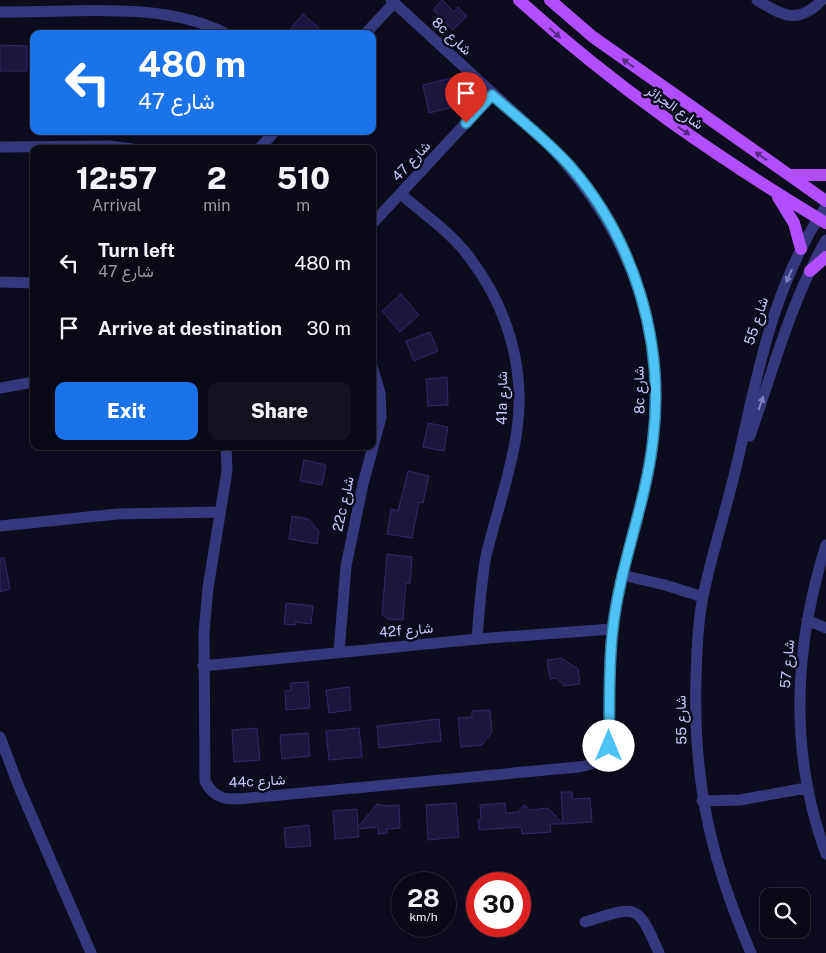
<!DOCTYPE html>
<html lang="en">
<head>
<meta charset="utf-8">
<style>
	:root { --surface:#0a0916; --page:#13121f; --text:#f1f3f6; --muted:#999aa1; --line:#2a2a35; --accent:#1a73e8 }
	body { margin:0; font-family:"Public Sans",Vazirmatn,sans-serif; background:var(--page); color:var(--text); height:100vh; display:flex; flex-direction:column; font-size:19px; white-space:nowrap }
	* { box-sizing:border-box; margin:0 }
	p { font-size:16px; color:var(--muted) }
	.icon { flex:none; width:28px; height:28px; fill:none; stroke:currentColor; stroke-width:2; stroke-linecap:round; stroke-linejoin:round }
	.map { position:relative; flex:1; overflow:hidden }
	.side { position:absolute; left:30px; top:145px; width:346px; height:305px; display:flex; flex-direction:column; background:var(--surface); border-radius:10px; box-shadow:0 1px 4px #0004,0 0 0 1px var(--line) }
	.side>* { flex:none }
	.top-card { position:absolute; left:30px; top:30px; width:346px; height:105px; border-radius:10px; box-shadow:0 1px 4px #0004,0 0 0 1px var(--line); background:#1a73e8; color:#fff; overflow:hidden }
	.tools { position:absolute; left:760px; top:888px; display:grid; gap:10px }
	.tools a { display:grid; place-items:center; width:50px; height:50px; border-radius:10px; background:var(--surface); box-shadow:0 1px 4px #0004,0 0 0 1px var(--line); font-size:25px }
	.speed { position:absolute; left:391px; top:872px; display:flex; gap:10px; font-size:25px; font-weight:700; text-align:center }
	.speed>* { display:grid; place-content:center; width:65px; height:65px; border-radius:50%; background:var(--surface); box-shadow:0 1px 4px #0004,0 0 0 1px var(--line); line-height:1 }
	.speed small { font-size:12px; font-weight:400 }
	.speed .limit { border:8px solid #d22; background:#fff; color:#111 }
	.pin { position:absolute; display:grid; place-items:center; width:42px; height:42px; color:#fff; margin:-51px -21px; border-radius:50% 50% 50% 0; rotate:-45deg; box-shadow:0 0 5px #0007 }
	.pin .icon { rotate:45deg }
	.me { position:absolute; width:55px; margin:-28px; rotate:0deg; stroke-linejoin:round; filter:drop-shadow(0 0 4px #0008) }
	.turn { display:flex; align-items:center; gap:18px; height:105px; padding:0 25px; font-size:22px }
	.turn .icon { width:65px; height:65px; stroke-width:2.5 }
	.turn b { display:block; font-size:35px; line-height:42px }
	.eta { display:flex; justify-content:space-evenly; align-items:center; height:85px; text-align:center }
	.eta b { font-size:30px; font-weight:800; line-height:35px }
	.primary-button { display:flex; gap:10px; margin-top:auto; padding:10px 25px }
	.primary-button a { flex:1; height:58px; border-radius:10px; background:var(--accent); color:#fff; font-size:20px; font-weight:800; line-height:58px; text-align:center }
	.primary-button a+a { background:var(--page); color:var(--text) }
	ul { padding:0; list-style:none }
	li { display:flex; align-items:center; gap:15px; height:65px; padding:0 25px }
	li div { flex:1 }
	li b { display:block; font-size:19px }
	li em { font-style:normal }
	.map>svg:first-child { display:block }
	.building { fill:#1d173f; stroke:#32296b }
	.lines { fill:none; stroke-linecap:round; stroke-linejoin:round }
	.minor { stroke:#36387d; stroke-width:11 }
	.major { stroke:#b14fff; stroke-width:12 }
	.oneway { fill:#572a83 }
	.oneway2 { fill:#8080be }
	.route-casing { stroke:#337fa1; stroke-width:12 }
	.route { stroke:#4fc3f7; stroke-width:9 }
	.labels { text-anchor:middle; stroke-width:5; stroke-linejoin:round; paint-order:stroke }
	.street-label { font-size:14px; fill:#cbc8ff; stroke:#0d0c1e }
</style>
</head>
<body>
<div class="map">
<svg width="826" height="953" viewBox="0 0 826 953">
	<rect width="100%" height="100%" fill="#0d0c1e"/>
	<path class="building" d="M442 0 454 12 458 7 467 16 453 30 433 10Z
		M303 14 319 28 314 34H286Z
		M0 45 27 46V71H0Z
		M451 78 458 106 429 113 423 85Z
		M401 294 419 315 400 332 382 311Z
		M430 332 438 351 414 361 406 341Z
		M447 377 448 405 428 406 426 379Z
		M428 423 448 427 444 451 423 447Z
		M304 460 326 465 322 485 300 481Z
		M408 471 429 476 423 503 419 502 412 538 387 534 391 509 398 511Z
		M292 516 308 519 319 531 317 544 289 539Z
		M387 554 412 557 410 584 406 583 403 620 388 619 382 614Z
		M0 558H4L10 589 0 592Z
		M286 603 313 606 311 624 295 622V625L284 624Z
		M561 658 578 669 580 684 564 686 557 678 550 679 547 660Z
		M308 682 310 708 286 710 285 691 291 690 290 683Z
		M349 687 351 710 329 713 326 690Z
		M490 710 492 732 482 745 461 747 458 718 472 717V711Z
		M439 719 441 741 379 748 377 726Z
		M257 728 260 760 234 762 232 730Z
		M359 728 362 757 329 760 326 731Z
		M308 733 310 756 282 759 280 735Z
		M561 792H572L573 799 590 798 592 822 563 824Z
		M456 803 459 837 428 840 426 805Z
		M505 803 506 813 518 812 524 805 530 810 548 808 563 824H550L551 832 522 834 521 827 479 830 478 820H481L480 805Z
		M377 804 386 806 399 805 400 828 387 829V833L378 834V827L358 829 359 837 335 839 333 811 357 809 358 827Z
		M309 825 311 846 286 848 284 828Z"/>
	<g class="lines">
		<path class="minor" d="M757 0C783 16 798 25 822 0
			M0 12C73 13 162 0 227 34
			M365 34 394 3
			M0 147 109 146 132 149
			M259 149 275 131
			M401 194C422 213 448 230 466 253 506 303 526 366 517 430 511 473 496 514 486 556 481 583 479 611 477 639
			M372 224 492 95
			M0 282 34 283
			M0 388 34 382
			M750 436C773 370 791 301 826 240
			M226 446 227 471 208 588 204 632 205 781C215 801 229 800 249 798L578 767C594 765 602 761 609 745 610 707 608 667 612 629 619 574 638 524 648 470 672 344 635 235 547 143L391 0
			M0 526 117 514 220 512
			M826 545C794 647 789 753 826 854
			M622 575 665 585 703 597
			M807 620 826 628
			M339 652 346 566 363 484 381 417 380 393 372 366
			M203 666 477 639 612 629
			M0 737 19 787 91 953
			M702 801 740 800 806 788
			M585 922C637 906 637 902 659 953
			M751 953C710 858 693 781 696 677 697 647 698 616 705 587 715 543 729 500 739 455 759 366 774 284 826 206"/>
		<path class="major" d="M519 0C615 87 715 156 826 223
			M550 0 593 37 826 201
			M789 175H826
			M778 197 794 223 801 249
			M810 271 826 257"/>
	</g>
	<defs><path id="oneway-solid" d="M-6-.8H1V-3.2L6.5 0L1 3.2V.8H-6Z" transform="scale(1.25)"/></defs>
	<g class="oneway">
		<use href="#oneway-solid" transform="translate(555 33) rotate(42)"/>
		<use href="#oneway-solid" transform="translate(628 63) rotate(-144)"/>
		<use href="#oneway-solid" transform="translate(684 131) rotate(34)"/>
		<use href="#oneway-solid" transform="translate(761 156) rotate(-145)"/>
	</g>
	<g class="oneway2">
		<use href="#oneway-solid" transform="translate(789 276) rotate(114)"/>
		<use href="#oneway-solid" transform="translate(761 403) rotate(-70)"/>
	</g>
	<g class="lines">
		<defs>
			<path id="route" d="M466 123 492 95C518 118 547 140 570 166 635 241 665 342 653 440 646 504 620 564 613 628 608 667 610 706 609 746"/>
		</defs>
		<use href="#route" class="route-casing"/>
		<use href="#route" class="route"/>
	</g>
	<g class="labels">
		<g class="street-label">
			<text transform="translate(452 36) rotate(43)" y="5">8c شارع</text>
			<text transform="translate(675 107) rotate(35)" y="5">شارع الجزائر</text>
			<text transform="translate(411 161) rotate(-47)" y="5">شارع 47</text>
			<text transform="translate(756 321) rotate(-72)" y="5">شارع 55</text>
			<text transform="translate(639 390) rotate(-91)" y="5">8c شارع</text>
			<text transform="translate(502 398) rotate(-90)" y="5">41a شارع</text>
			<text transform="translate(343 504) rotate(-78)" y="5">22c شارع</text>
			<text transform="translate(406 630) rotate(-5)" y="5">42f شارع</text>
			<text transform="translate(787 664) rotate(-85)" y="5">شارع 57</text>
			<text transform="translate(681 720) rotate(-91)" y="5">شارع 55</text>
			<text transform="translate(257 781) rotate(-3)" y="5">44c شارع</text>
		</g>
	</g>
</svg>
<div class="tools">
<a><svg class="icon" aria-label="search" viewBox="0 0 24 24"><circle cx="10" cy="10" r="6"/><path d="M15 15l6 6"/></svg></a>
</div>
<div class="speed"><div>28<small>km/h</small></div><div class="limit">30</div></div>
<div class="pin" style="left:466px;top:123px;background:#d93025"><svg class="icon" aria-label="arrive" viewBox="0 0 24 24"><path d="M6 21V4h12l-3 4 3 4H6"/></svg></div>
<svg class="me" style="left:609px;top:746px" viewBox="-20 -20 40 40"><circle r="19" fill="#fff"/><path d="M0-13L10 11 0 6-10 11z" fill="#4fc3f7"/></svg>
<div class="top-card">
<div class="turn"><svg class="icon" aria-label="left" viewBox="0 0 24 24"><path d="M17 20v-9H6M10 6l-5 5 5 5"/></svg><div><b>480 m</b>شارع 47</div></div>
</div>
<section class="side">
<div class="eta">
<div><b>12:57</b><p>Arrival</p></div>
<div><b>2</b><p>min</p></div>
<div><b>510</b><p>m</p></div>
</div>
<ul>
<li><svg class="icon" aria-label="left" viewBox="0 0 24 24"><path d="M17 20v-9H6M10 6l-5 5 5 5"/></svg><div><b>Turn left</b><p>شارع 47</p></div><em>480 m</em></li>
<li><svg class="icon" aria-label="arrive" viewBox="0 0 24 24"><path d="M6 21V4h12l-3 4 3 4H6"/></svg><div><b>Arrive at destination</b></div><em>30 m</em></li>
</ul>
<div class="primary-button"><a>Exit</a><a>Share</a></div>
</section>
</div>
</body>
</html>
